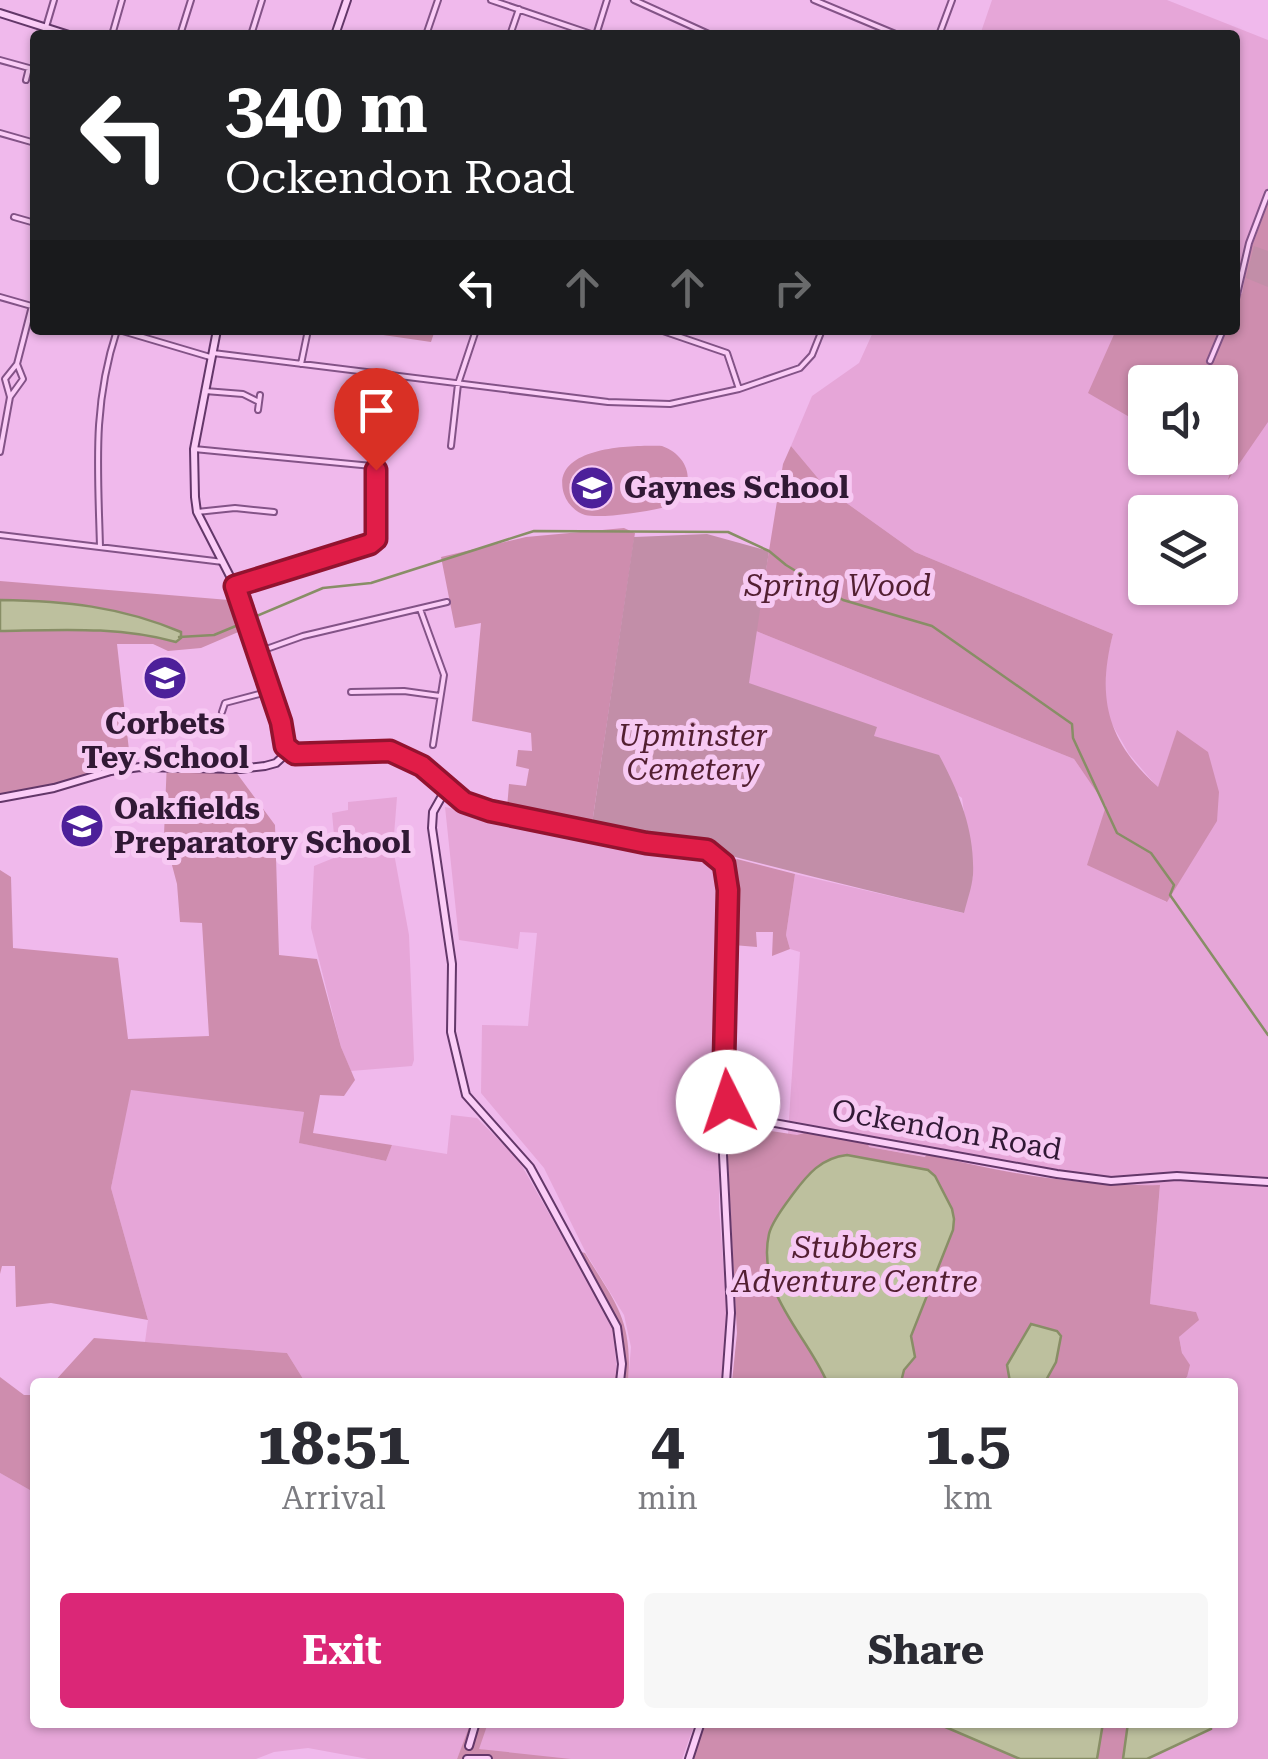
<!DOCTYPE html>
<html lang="en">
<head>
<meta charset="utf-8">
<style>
	:root { --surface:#fff; --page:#f7f7f7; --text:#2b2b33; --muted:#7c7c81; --accent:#db2777 }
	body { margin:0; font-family:"Roboto Serif",serif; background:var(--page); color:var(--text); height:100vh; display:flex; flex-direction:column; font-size:38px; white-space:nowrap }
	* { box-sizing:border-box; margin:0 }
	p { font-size:32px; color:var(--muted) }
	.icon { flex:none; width:55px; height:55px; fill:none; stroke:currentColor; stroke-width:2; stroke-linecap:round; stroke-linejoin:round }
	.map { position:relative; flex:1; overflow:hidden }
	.side { position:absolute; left:30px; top:1378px; width:1208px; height:350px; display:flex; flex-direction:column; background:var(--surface); border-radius:10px; box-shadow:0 2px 8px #0004 }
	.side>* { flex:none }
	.banner { position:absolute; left:30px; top:30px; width:1210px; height:305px; border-radius:10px; box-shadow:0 2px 8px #0004; background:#202124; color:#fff; overflow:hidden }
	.controls { position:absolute; left:1128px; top:365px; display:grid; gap:20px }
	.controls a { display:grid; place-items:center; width:110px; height:110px; border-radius:10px; background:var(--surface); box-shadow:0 2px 8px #0004; font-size:50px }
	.pin { position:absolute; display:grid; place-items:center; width:85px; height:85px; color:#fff; margin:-102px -42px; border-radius:50% 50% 50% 0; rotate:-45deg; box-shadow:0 0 10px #0007 }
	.pin .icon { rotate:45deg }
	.me { position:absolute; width:110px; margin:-55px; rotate:356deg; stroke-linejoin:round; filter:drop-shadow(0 0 8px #0008) }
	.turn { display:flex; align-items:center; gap:35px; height:210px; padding:0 30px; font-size:45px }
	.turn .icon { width:130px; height:130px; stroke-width:2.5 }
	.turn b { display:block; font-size:70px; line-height:85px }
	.lanes { display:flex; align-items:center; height:95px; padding:0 30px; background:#0003; justify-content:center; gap:50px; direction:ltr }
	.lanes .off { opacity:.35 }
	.eta { display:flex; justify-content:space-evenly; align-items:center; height:170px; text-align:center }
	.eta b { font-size:60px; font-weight:700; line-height:70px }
	.action { display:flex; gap:20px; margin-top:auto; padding:20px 30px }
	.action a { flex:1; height:115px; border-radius:10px; background:var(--accent); color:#fff; font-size:40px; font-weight:700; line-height:115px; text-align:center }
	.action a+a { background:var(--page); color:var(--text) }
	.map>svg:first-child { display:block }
	.farmland { fill:#e6a6d8; fill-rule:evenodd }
	.green { fill:#ce8dae }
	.cemetery { fill:#c28ea8 }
	.water { fill:#bdc09e; stroke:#888e66; stroke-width:2.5 }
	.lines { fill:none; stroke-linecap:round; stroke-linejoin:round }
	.stream { stroke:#888e66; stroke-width:2.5 }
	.street-casing { stroke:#835387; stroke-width:8 }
	.secondary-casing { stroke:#633769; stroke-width:10 }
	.street { stroke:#fbcdf7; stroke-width:4 }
	.secondary { stroke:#fbcdf7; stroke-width:6 }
	.route-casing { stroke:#92132f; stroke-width:25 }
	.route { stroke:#e11d48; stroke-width:18 }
	.labels { text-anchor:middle; stroke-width:10; stroke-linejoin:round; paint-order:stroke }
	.poi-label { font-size:30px; font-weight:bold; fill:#311935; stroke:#f7c9f3; text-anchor:start }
	.park-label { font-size:30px; font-style:italic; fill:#531f32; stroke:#f7c9f3 }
	.street-label { font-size:30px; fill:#311935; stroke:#f7c9f3 }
</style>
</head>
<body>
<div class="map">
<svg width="1268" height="1759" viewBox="0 0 1268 1759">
	<rect width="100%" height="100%" fill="#f0b9ec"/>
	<path class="farmland" d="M992 0H1167L1268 40V1759H1147L1210 1730 1211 1723 1232 1722V1382H1181L1187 1377 1179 1337 1196 1312 1150 1304 1160 1186H1108L788 1134 800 952 790 949 786 935 795 874 963 913 973 876 962 798 873 736 748 683 756 631 1074 759 1106 806 1153 895 1166 902 1177 731 1158 788 1129 754 1105 712 1106 661 1113 634 915 552 827 489 791 446 812 396 859 363 874 330H1235V35H980ZM1145 382H1220V458H1145ZM1145 512H1220V588H1145Z
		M397 797 393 848 409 935 414 1060 412 1066 351 1071 341 1047 311 928 314 866 336 857 332 813 348 810V802Z
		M445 807 712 861 720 878 719 1208 728 1324 723 1382H628L631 1347 624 1315 587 1255 544 1168 481 1093 482 1025 528 1026 537 933 520 932 518 949 459 940Z
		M130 1089 304 1112 300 1143 386 1161 392 1145 447 1154 451 1115 477 1118 518 1159 613 1326 617 1374 614 1382H305L287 1353 145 1342 148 1320 111 1188Z
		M0 1473 35 1493V1722L472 1723 457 1759H368L308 1748 274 1752 256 1759H0Z
		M487 1723H695L682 1759H543L478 1749Z"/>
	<path class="green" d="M1268 203V422L1228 480 1232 465 1212 460 1193 461 1189 458H1220V382H1145V426L1088 393 1116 330H1235V293L1242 294 1249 254Z
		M349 330H435L431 342Z
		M662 446C690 456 698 487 672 505 655 511 602 519 585 515 575 512 567 503 564 494 549 446 633 445 662 446Z
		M791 446 827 489 915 552 1113 634C1096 699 1108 742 1158 787L1177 730 1208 752 1219 792 1217 821 1167 902 1087 865 1106 806 1074 759 756 631 783 464Z
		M624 528 635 533 592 824 507 808 509 784 526 786 529 769 516 766 518 750 532 751 531 733 472 721 481 623 455 628 441 557 526 537Z
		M0 581 241 601 250 627 201 648 168 651 153 644H117L130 759 137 760 136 767 0 798Z
		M167 760H227L275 825 279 955 317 959 341 1047 355 1080 344 1096 320 1095 313 1133 392 1145 386 1161 299 1143 304 1112 131 1090 111 1188 148 1320 51 1303 16 1307 15 1266H2L0 1274V870L11 877 13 948 118 958 128 1039 209 1036 202 923 180 922 177 884 164 835Z
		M737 859 795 874 786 935 790 949 772 956 773 932H756L757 947 733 945 729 864Z
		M746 1123 766 1126 771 1131 797 1135 808 1132 868 1144 869 1147 925 1157 927 1154C1003 1173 1082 1187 1160 1185L1150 1304 1196 1312 1199 1320 1179 1337 1182 1353 1190 1365 1187 1377 1181 1382H732L737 1333 727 1149 728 1132Z
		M570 1249 585 1253C616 1304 633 1320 628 1382H614C629 1336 592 1288 570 1249Z
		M94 1338 287 1353 305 1382H54Z
		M0 1377 24 1395H35V1493L0 1473Z
		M471 1722 488 1723 479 1749 571 1759H457Z
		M704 1723H1128L1123 1759H691Z"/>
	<path class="cemetery" d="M1254 246 1268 251V287L1246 278Z
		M707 534 769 551 749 683 877 727 874 736 939 755C959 792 975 831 973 875 972 887 967 901 964 913 840 885 717 850 592 824L634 537Z"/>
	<path class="water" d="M0 600C65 601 119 606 181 632V638L176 642C118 626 60 630 0 631Z
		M847 1155 928 1170 935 1176 952 1209 954 1219 953 1230 911 1336 915 1357 904 1370 901 1382H827C807 1335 756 1292 769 1234 772 1221 785 1205 793 1194 808 1174 821 1158 847 1155Z
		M1031 1324 1057 1331 1061 1336 1056 1362 1045 1382H1010L1007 1365Z
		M942 1723V1722L1103 1723 1097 1759H1020L943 1726Z
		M1128 1723V1722L1211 1723V1729L1147 1759H1123Z"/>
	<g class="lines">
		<path class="stream" d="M252 618 323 588 371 583 534 531 728 532 769 551 786 565 843 600 932 626 1072 724 1073 738 1117 833 1151 853 1174 885 1170 895 1268 1035
			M179 637 214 635 243 623"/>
		<defs>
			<path id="street" d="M491 0 594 35
				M634 0 711 35
				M814 0 898 35
				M46 27 54 0
				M112 35 122 0
				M180 35 191 0
				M251 35 262 0
				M426 35 438 0
				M510 35 519 9
				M596 35 607 0
				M939 35 952 0
				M0 60 29 68 26 80
				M0 133 35 143
				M14 217 35 223
				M0 297 35 307
				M1235 303 1249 243 1268 193
				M119 330 210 357
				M660 330 727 353 739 389
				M213 353 608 402 670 404 739 389 800 368 812 355 822 330
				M1210 361 1223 330
				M301 364 308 330
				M205 391 243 394 259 402
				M10 397 23 379 17 364
				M258 410 260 395
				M451 446 458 384 476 330
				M194 449 372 466 376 470V539L370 544 238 585
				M0 452 10 397 5 379 17 364 32 306
				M197 512 235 508 274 512
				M0 535 223 562
				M100 547C98 469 92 406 117 330
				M420 609 444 675 433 745
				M258 652 303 636 447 602
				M351 692 404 691 440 696
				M222 712 225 703 271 691"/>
			<path id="secondary" d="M0 13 69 35
				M335 35 347 0
				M217 330 194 449 195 497 197 512 235 586 289 751
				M289 751 303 754 390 751 422 766 464 802 490 811 646 843 707 850 724 864 728 890 726 1094 732 1110 741 1117 1057 1174 1111 1181 1177 1176 1268 1182
				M446 789 433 812 432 828 452 964 451 1032 466 1095 530 1167 617 1327 622 1364 620 1382
				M0 798 54 788 111 771 140 767 240 769 265 766 276 763 289 751
				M726 1100 723 1155 731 1313 726 1382
				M469 1746 476 1722
				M467 1759H488
				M689 1759 701 1722"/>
		</defs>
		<use href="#street" class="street-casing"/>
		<use href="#secondary" class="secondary-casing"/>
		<use href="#street" class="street"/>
		<use href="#secondary" class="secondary"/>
	</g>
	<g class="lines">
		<defs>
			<path id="route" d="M376 470V539L370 544 235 586 281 722 285 746 295 754 390 751 422 766 464 802 490 811 646 843 707 850 724 864 728 890 724 1060 728 1102"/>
		</defs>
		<use href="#route" class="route-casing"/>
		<use href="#route" class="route"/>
	</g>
	<defs>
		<symbol id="school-disc" viewBox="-11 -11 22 22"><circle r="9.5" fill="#4d209a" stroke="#f7c9f3"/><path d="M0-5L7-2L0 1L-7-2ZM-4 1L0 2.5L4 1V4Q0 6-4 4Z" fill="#fff"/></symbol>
	</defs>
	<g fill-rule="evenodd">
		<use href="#school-disc" x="567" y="463" width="50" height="50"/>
		<use href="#school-disc" x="140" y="653" width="50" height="50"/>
		<use href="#school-disc" x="57" y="801" width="50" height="50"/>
	</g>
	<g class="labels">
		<g class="poi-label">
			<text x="624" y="498">Gaynes School</text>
			<text x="165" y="734" text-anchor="middle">Corbets<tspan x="165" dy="34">Tey School</tspan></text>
			<text x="114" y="819">Oakfields<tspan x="114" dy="34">Preparatory School</tspan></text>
		</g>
		<g class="park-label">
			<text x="838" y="596">Spring Wood</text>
			<text x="693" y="746">Upminster<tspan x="693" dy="34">Cemetery</tspan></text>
			<text x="855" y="1258">Stubbers<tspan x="855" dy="34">Adventure Centre</tspan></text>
		</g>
		<g class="street-label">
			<text transform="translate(947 1130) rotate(10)" y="10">Ockendon Road</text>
		</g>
	</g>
</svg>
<div class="controls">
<a><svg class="icon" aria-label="sound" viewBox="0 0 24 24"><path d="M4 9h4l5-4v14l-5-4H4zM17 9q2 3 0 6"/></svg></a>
<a><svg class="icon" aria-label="layers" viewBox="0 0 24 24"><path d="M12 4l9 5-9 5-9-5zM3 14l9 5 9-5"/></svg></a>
</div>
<div class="pin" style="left:376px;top:470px;background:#d93025"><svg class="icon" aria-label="arrive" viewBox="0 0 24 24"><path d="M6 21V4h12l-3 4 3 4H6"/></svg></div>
<svg class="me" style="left:728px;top:1102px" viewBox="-20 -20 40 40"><circle r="19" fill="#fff"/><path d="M0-13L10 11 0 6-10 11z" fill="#e11d48"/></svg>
<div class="banner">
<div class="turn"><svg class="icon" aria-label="left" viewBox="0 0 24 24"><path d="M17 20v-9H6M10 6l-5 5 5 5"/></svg><div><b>340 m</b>Ockendon Road</div></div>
<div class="lanes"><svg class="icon" aria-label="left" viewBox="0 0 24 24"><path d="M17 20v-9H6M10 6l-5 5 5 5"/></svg><svg class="icon off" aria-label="ahead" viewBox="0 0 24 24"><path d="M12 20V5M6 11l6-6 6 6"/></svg><svg class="icon off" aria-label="ahead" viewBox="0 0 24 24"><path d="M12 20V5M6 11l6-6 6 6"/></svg><svg class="icon off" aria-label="right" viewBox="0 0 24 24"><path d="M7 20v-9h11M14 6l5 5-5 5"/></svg></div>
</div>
<section class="side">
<div class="eta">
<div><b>18:51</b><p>Arrival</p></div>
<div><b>4</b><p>min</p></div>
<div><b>1.5</b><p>km</p></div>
</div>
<div class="action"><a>Exit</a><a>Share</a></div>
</section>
</div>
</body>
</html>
